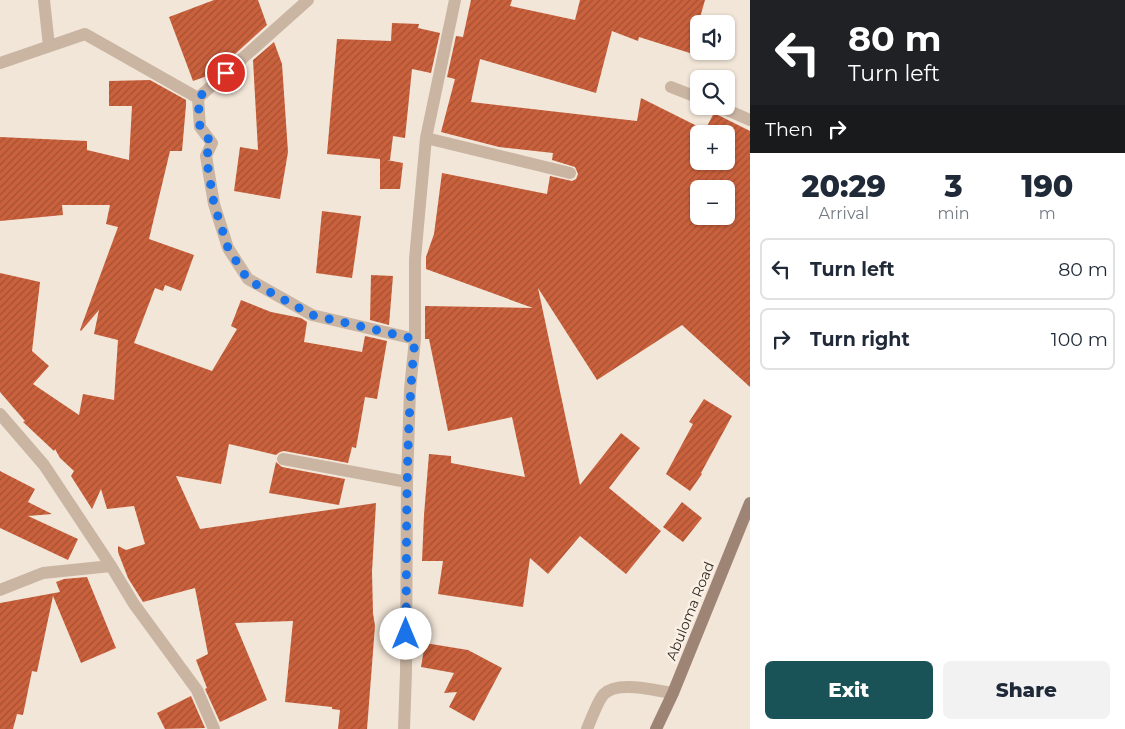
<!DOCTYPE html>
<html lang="en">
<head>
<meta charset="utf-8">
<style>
	:root { --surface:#fff; --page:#f2f2f3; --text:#1f2937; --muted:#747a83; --line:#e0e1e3; --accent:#1a5357 }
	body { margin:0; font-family:Montserrat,sans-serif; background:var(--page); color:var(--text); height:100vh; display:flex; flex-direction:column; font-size:19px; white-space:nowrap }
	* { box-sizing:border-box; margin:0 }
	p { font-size:16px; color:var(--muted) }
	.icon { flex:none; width:28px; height:28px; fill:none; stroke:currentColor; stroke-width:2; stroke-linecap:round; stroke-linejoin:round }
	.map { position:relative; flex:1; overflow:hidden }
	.drawer { display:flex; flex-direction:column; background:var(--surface); width:375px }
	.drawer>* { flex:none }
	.guide { background:#202124; color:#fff; overflow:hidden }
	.buttons { position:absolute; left:690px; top:15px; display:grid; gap:10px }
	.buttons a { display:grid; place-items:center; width:45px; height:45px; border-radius:8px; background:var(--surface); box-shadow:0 1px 4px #0004; font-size:25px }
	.pin { position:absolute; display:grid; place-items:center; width:42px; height:42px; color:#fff; margin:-21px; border:2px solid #fff; border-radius:50%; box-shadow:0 1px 5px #0007 }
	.me { position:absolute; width:55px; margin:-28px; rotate:0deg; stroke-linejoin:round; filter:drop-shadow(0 0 4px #0008) }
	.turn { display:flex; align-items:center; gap:18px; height:105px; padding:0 15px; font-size:22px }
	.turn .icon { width:65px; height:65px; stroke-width:2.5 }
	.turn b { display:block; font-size:35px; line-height:42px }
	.then { display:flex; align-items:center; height:48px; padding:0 15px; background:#0003; gap:10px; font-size:19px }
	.eta { display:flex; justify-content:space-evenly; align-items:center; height:85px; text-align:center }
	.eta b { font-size:30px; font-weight:800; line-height:35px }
	.cta { display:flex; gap:10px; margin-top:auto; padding:10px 15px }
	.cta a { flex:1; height:58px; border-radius:8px; background:var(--accent); color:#fff; font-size:20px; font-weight:800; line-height:58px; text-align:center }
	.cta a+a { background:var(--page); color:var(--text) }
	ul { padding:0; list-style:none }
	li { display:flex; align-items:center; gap:15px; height:62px; margin:0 10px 8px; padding:0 5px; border:2px solid var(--line); border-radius:8px }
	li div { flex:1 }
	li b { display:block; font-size:19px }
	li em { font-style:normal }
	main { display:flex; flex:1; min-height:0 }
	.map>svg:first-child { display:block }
	.building { fill:url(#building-hatch); fill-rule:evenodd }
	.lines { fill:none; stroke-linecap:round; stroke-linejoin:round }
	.lane { stroke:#cab5a3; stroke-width:12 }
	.street { stroke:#cab5a3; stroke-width:12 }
	.secondary { stroke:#9e8475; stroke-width:12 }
	.route { stroke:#1a73e8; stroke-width:9; stroke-dasharray:0 16.2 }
	.labels { text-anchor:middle; stroke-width:5; stroke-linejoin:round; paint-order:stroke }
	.street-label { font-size:14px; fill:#352b26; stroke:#faf0e4 }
</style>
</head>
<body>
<main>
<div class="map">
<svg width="750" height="729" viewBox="0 0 750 729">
	<defs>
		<pattern id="building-hatch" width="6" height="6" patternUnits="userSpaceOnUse" patternTransform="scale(1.25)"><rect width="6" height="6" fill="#ca613d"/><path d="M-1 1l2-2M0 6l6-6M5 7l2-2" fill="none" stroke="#a55033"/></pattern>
	</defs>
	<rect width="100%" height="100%" fill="#f2e6d8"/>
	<path class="building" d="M214 0H258L267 25 213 74 193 81 169 17Z
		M471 0H512L510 6 575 20 580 0H705L699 21V34L693 54 639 37 638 41 612 31 596 93 480 59 471 102 637 121 641 98 705 130 714 113 750 131V387L682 325 597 380 538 288 580 485 621 433 640 448 609 488 661 531 626 574 580 536 548 574 530 558 523 607 438 594 443 561H422L424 515 429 454 451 456V463L525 477 512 417 448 431 429 339H425V306L533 308 426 269V257L434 234 442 173 547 194 550 176 572 181 576 179 578 174 575 167 552 160 553 153 499 147 441 132 455 79 447 77 456 36 463 37ZM699 134H726V161H699ZM699 189H726V216H699Z
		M392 23 419 24 418 28 440 33 431 73 412 69 405 138 393 136 390 160H387L403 163 400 189H380V159L327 154 337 39 391 41Z
		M274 42 282 64 288 152 280 199 234 191 240 147 258 150 253 60Z
		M150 80 186 100V105L182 151H170L149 239 194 255 181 291 165 285 163 291 155 288 134 343 212 371 237 329 231 326 241 300 271 312 301 318 307 322 304 342 362 352 365 336 387 341 377 399 365 397 356 448 352 447 348 463 284 451 280 452 276 455 229 444 221 484 176 476 200 529 376 503 372 572 373 613 375 626 367 729H338L340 710 332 709V707L285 702 293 621 235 623 267 700 220 722 205 689 207 688 196 660 208 654 195 588 143 602 128 578 118 552V546L126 550 145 544 134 506 107 509 101 489 92 509 71 476 74 471 60 458 55 449 54 451 23 422 25 421 0 392V273L40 282 32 351 49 366 33 384 79 415 83 394 114 400 118 340 94 334 99 310 81 331 80 330 118 227 106 224 110 205H62L63 215 0 221V137L87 141V150L129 160 132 106H109V81Z
		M322 211 361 216 352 278 316 273Z
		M371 275 393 276 389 325 370 320Z
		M704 399 732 416 701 473 702 474 690 491 666 474 693 424 689 422Z
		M276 462 282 467 345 479 339 505 269 493Z
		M0 471 35 489 28 502 52 514 28 516 78 539 68 560 0 528Z
		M682 502 702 518 683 542 663 527Z
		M87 577 116 648 81 663 53 596 37 672 32 671 23 715 17 714 13 729H0V603L60 592 56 582 64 579Z
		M425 643 468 650 502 668 474 721 449 707 457 692 444 693 454 673 421 667Z
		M191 696 205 728 165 729 157 713Z"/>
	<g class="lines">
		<path class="lane" d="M587 729C591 720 598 700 604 694 618 680 656 691 673 693"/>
		<path class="street" d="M44 0 49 46
			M0 63 85 34 198 98 308 0
			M671 87 699 98
			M198 98 200 127 212 143 206 156 214 204 228 248 248 279 312 315 415 339
			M718 106 750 120
			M426 138 570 173
			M0 414 44 465 111 566 134 604 197 690 214 729
			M283 459 407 482
			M0 590 43 573 111 566
			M404 729 406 672 407 482 410 389 415 339V259L426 138 455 0"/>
		<path class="secondary" d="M656 729 673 693 750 503"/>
	</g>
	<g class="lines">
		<path class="route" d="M226 73 198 98 200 127 212 144 206 156 214 204 228 248 248 280 312 315 415 339C405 437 407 536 406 634"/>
	</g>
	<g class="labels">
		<g class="street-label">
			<text transform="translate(690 611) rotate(-68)" y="5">Abuloma Road</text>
		</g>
	</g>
</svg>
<div class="buttons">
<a><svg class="icon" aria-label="sound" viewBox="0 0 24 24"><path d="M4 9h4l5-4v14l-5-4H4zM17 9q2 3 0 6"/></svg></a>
<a><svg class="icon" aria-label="search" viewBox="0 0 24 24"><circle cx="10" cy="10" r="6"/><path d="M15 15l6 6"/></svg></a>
<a>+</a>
<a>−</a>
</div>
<div class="pin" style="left:226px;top:73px;background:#d93025"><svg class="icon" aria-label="arrive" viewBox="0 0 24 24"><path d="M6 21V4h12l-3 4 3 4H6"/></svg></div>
<svg class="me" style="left:406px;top:634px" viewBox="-20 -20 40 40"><circle r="19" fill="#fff"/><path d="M0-13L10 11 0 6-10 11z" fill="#1a73e8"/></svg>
</div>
<section class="drawer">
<div class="guide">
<div class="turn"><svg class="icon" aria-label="left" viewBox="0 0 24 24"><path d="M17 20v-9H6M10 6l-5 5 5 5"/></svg><div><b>80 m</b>Turn left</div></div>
<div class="then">Then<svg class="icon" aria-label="right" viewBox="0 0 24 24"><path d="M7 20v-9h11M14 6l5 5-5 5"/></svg></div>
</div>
<div class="eta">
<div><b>20:29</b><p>Arrival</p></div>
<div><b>3</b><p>min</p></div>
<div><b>190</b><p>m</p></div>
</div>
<ul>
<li><svg class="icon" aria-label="left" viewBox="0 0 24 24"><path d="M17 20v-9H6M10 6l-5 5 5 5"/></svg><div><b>Turn left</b></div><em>80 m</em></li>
<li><svg class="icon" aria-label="right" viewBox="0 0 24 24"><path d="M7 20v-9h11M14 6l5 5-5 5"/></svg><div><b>Turn right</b></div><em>100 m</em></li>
</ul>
<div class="cta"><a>Exit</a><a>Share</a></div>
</section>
</main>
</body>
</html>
